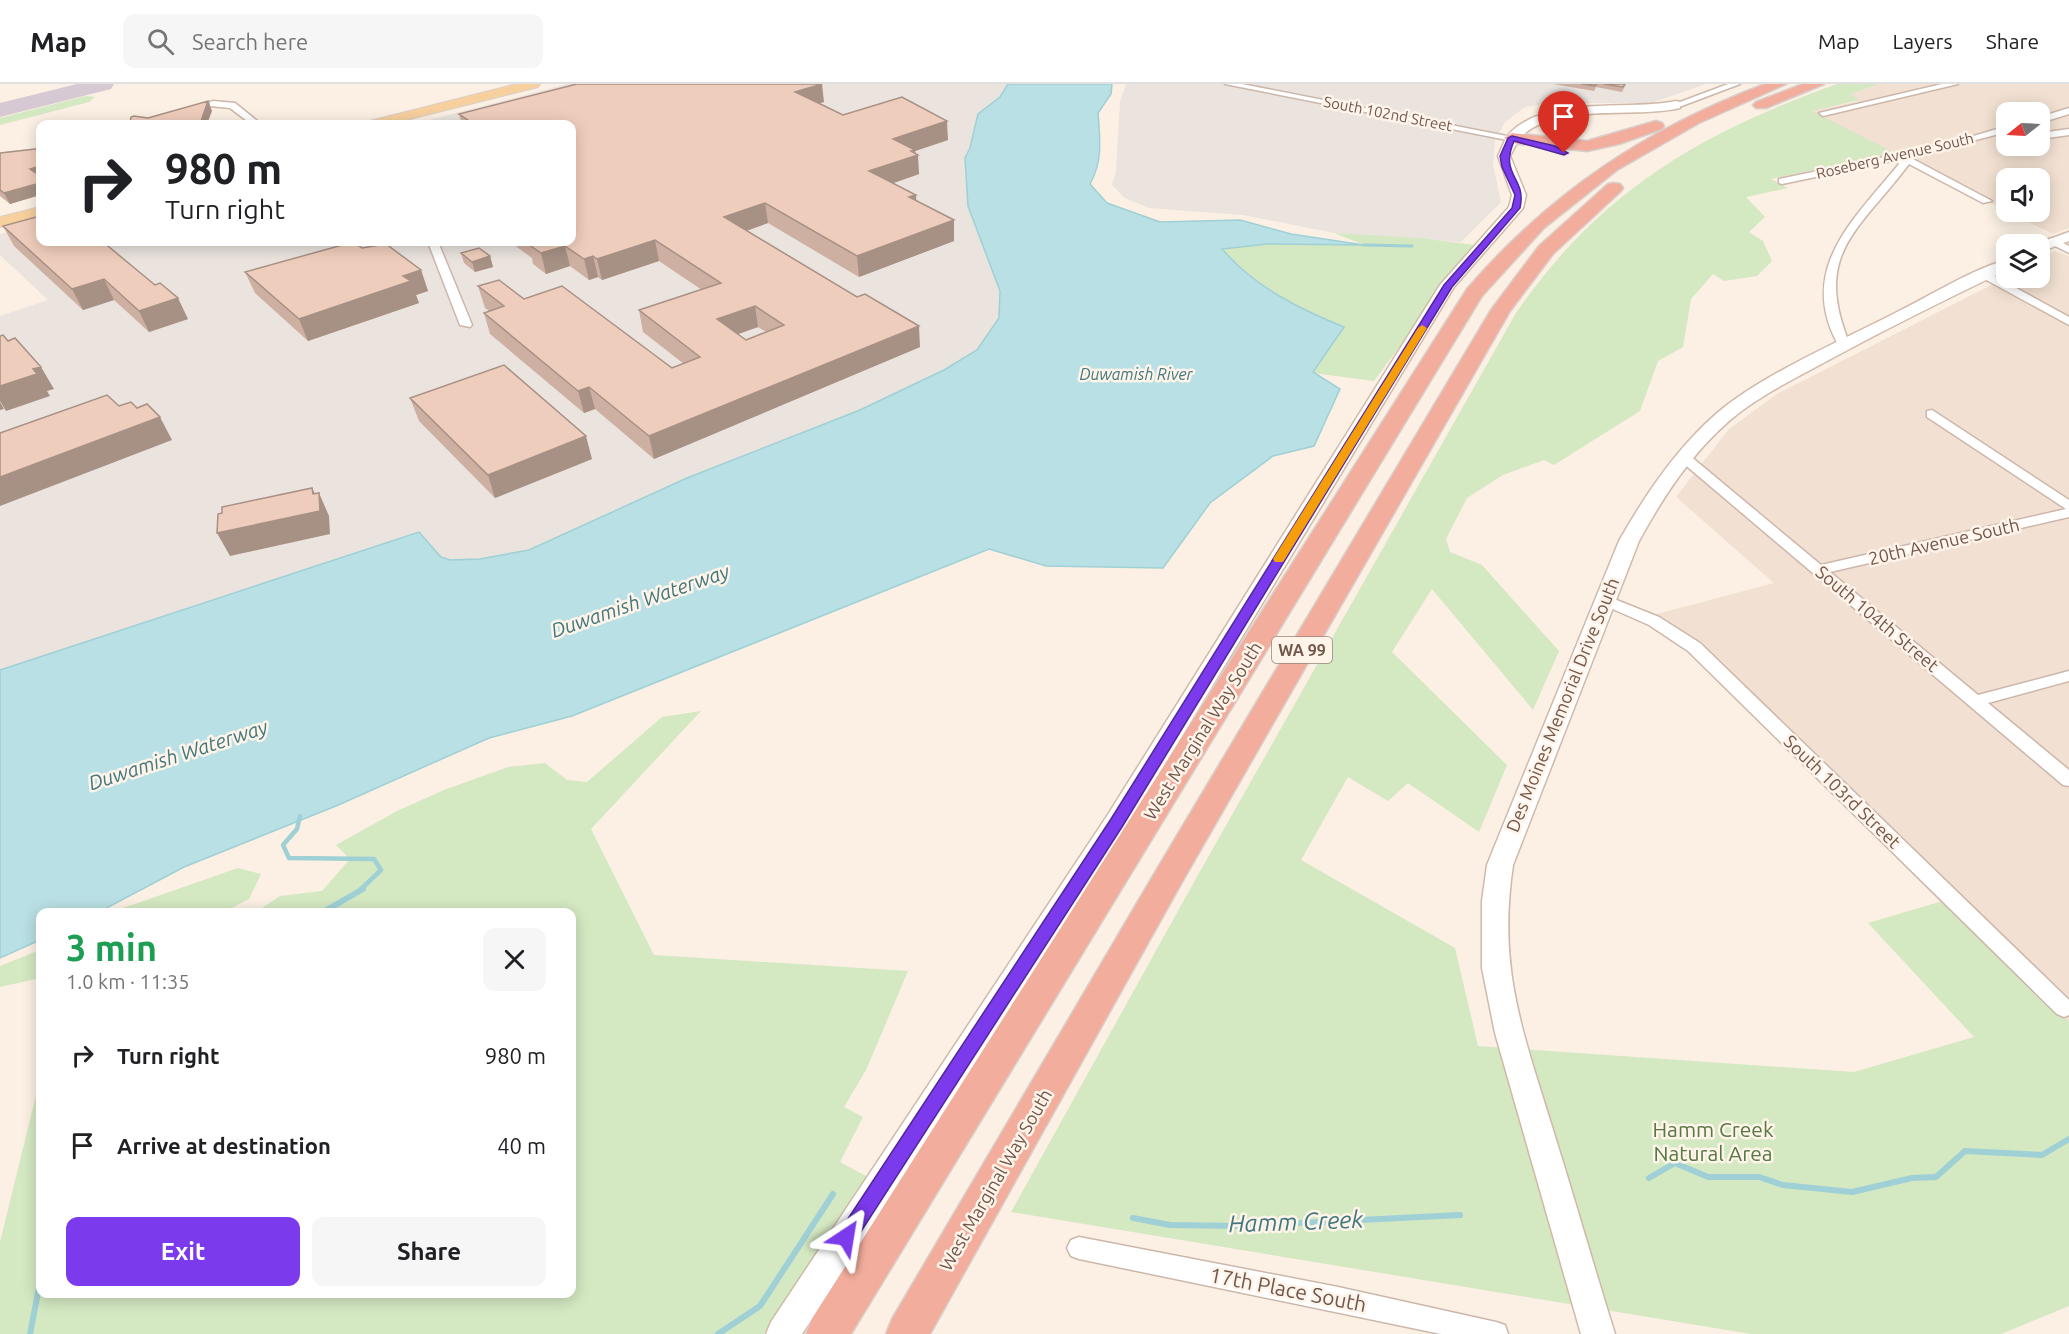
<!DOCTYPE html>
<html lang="en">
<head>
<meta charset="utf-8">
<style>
	:root { --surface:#fff; --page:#f6f6f6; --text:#202124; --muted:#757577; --line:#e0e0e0; --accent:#7c3aed }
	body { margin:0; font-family:Ubuntu,sans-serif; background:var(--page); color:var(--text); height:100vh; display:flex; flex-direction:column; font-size:22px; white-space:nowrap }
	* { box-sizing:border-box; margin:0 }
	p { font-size:20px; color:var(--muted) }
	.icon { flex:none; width:33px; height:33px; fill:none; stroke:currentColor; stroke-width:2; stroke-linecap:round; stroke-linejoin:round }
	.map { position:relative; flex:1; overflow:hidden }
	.drawer { position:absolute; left:36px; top:824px; width:540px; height:390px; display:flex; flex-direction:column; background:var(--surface); border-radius:12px; box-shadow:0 3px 15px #0003 }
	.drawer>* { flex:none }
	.top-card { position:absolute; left:36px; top:36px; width:540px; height:126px; border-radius:12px; box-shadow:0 3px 15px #0003; background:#fff; color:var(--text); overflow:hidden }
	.needle { width:39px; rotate:252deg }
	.tools { position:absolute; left:1996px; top:18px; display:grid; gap:12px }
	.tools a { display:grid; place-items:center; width:54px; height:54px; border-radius:12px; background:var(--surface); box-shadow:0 3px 15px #0003; font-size:30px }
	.pin { position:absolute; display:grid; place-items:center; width:51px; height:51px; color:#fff; margin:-62px -26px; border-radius:50% 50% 50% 0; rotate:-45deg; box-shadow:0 0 6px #0007 }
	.pin .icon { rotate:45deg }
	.me { position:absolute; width:66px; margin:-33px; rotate:33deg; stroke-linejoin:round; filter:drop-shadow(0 0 4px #0008) }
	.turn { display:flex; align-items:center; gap:21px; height:126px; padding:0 30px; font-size:27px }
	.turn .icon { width:78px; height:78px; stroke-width:2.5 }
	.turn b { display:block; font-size:42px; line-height:51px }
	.round { display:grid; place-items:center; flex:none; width:63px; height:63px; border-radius:12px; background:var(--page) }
	.head { display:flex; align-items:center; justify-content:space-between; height:102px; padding:0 30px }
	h1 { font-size:36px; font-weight:700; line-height:45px; color:#1e9e55 }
	.button { display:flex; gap:12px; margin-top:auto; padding:12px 30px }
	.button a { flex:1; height:69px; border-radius:12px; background:var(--accent); color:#fff; font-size:24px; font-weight:700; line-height:69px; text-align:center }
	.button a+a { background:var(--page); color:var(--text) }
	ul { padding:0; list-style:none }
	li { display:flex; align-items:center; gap:18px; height:90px; padding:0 30px }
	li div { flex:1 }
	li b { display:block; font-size:22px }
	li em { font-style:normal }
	header { display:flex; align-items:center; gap:36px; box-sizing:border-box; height:84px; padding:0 30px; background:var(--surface); border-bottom:2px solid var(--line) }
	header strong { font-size:28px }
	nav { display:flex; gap:33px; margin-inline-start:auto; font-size:21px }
	.search { width:420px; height:54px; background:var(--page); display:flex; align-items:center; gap:15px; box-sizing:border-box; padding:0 21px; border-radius:12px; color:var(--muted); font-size:22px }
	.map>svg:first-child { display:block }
	.residential { fill:#f2e1d2; fill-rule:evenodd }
	.industrial { fill:#eae3de }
	.green { fill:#d4e8c2 }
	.water { fill:#b9e0e4; stroke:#9fd0d5; stroke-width:1.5 }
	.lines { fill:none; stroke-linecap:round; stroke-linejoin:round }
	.stream-far2 { stroke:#9fd0d5; stroke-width:3 }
	.stream-far1 { stroke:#9fd0d5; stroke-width:4.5 }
	.stream { stroke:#9fd0d5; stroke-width:6 }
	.taxiway { fill:#d6c9d4; fill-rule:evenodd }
	.street-casing { stroke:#ccb7aa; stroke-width:3 }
	.secondary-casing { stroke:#d1b9aa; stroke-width:3 }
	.primary-casing { stroke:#d8d0cc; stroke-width:2 }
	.highway-casing { stroke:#d8d0cc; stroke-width:3 }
	.street { fill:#fff; fill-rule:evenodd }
	.secondary { fill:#fff; fill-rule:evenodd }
	.primary { fill:#f7d09e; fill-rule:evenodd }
	.highway { fill:#f3ad9c; fill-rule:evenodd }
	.wall { fill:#ceb0a2; fill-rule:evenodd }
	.shaded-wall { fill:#a79084 }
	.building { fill:#efcdbc; stroke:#a79084; stroke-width:1.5; fill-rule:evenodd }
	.route { fill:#7c3aed; stroke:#51269a; stroke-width:1.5 }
	.slow { fill:#f59e0b }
	.labels { text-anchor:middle; stroke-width:5; stroke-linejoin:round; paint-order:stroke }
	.far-street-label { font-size:15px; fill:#72564a; stroke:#fef4e9 }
	.far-water-label { font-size:16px; font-style:italic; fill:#42787e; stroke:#fef4e9 }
	.shield { fill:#fef4e9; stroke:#9c857a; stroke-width:1.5 }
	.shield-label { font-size:16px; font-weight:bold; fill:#72564a }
	.street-label { font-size:18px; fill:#72564a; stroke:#fef4e9 }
	.water-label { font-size:20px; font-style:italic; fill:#42787e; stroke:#fef4e9 }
	.near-park-label { font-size:21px; fill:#567842; stroke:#fef4e9 }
	.near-street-label { font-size:21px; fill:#72564a; stroke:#fef4e9 }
	.near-water-label { font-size:24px; font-style:italic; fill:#42787e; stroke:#fef4e9 }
</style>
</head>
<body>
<header>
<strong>Map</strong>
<div class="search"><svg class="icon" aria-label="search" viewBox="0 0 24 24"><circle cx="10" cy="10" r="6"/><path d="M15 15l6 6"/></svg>Search here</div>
<nav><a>Map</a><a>Layers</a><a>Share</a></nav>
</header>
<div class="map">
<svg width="2069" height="1250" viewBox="0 0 2069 1250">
	<rect width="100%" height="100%" fill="#fbf0e3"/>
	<path class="residential" d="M1879 0H2069V144L2053 150 2008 128H2040V94H2007V127L1811 27 1858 17 1850 10ZM2007 28H2040V62H2007Z
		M2054 167 2069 172V940H2062L1689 565 1647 540 1653 531 1774 499 1676 413 1729 345 1777 310 2007 193 2040 194V175Z"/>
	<path class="industrial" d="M567 0H1008L1000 13 978 30 970 64 965 74 987 169 1000 207 999 233 992 248 977 266 944 286 860 326 687 394 529 466 480 475 450 476 441 473 429 460 241 507 0 586V232L48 216 0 171V150L40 139V158H572V40H414Z
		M1126 0H1706L1651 19H1551L1525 23 1505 38 1495 57 1493 81 1501 118 1461 158 1334 149 1243 131 1149 124 1125 114 1112 101 1116 88 1120 18Z"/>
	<path class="green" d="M1837 0H1879L1851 10 1859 16 1812 27 1895 69 1771 95 1788 104 1746 113 1765 133 1749 148 1763 157 1772 177 1757 192 1724 197 1713 190 1691 215 1683 263 1658 277 1640 327 1554 381 1544 376 1503 391 1467 414 1446 455 1450 468 1482 481 1559 567 1533 626 1432 505 1392 568 1507 681 1479 748 1408 699 1388 717 1348 693 1301 776 1455 864 1478 962 1854 988 1974 953 1868 839 1946 816 2069 938V1222L2001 1250H1751L1011 1128 1194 798 1516 229C1600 107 1700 49 1837 0Z
		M86 12 95 13 89 18 0 41V34Z
		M1334 149 1419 154 1475 161 1374 297 1313 289 1344 243C1297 224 1257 202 1222 165L1267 160H1362Z
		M701 627 591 745 654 871 908 887 866 986 844 1023 863 1033 840 1078 868 1093 764 1250H0V1158L40 995V1209H572V828H256L280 812 322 807 350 775 336 761 397 727 444 706 508 683 545 679 567 696 587 698 662 633Z
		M238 784 261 790 249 815 224 828H112Z
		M40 866V894L0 903V882Z"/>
	<path class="water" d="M1008 0H1112L1111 10 1098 29C1100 55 1103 77 1090 100L1107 119 1160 138 1240 136 1291 150 1364 161 1267 160 1222 165C1255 203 1299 225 1344 243L1313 288 1340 305 1314 362 1273 372 1210 419 1163 484 1046 482 989 465 572 632 489 654 336 722 184 783 99 828H40V856L0 874V586L419 448 441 473 450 476 480 475 529 466 687 394 860 326 944 286 977 266 999 234 1000 207 968 122 965 74 970 64 978 30 1000 13Z"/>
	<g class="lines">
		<path class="stream-far2" d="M1364 161 1412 162"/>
		<path class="stream-far1" d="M300 732 297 745 283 761 289 774 374 775 381 786 360 806"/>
		<path class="stream" d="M323 828 363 805
			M1649 1094 1675 1079 1708 1093H1759L1783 1101 1852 1108 1912 1094 1936 1093 1965 1067 2042 1071 2069 1055
			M1133 1134 1170 1141 1240 1142 1460 1131
			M30 1250 40 1198
			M718 1250 760 1222 833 1110"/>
		<path class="taxiway" d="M77 0H114L111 5 0 33V19Z"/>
		<defs>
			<path id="street" d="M1225 0H1242L1517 54 1512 57Z
				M1728 0H1740L1679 23 1672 21Z
				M1942 0H1958L1823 32 1819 29Z
				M213 17 235 19 261 40H251L230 24 210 22V18Z
				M2069 24V30L2040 39V33Z
				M2007 42V48L1909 73 1992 117 1983 119 1909 80C1858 148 1812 169 1850 261L1840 264C1795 187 1853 136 1899 80L1897 76 1782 100 1779 99V95L1947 60Z
				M2069 45V51L2040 55V49Z
				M2053 154 2069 162V169L2049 159V155Z
				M428 158H438L472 241 470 243 460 241Z
				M1981 189H1989L2069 233V241L1981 193Z
				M1932 326 2069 416V433L1830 488 1978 611 2069 587V597L1988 619 2069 686V702L2063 701 1677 374 1679 371H1689L1821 481 2066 425 1927 333V327Z
				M1604 511 1659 533 1700 559 2069 916V931L2064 933 2057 930 1688 567 1649 541 1599 519 1596 516 1599 513Z
				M1079 1153 1338 1203 1496 1238 1505 1241 1508 1250H1441L1079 1175 1071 1172 1067 1164 1071 1156Z"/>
			<path id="secondary" d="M1676 17 1680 18V24C1633 35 1558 18 1522 52 1517 57 1514 65 1510 72L1526 111 1523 124 1454 203 1125 746 802 1250H766L771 1238 1107 732 1440 201 1509 123 1512 111 1498 72C1502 64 1505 54 1511 48 1549 11 1627 27 1676 17Z
				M2069 148V157L2040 168V160H2036Z
				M2007 176V186C1946 215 1886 245 1827 277 1794 295 1758 312 1729 337 1691 370 1663 413 1639 457L1513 781C1497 886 1524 951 1554 1049 1575 1116 1594 1183 1615 1250H1581L1495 949 1482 884V817L1487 781 1619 457C1645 411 1676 365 1716 330 1761 291 1841 257 1895 229 1926 214 1976 183 2007 176Z"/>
			<path id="primary" d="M517 0H540L538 3 390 40H368L370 37Z
				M40 123V133L0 143V133Z"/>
			<path id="highway" d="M1765 0H1786L1699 39 1617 86 1544 144 1482 212 851 1250H806L812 1235 1467 205C1551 108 1646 45 1765 0Z
				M1803 0H1824L1766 24H1756L1753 21 1756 18Z
				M1656 37 1662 39 1664 42 1662 45 1619 60 1587 67 1512 59 1504 54 1512 49 1587 57Z
				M1614 99 1620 100 1623 104 1620 108 1553 170 1510 227 1182 798 930 1250H886L892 1235 1160 780 1491 226 1539 162 1608 100Z"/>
		</defs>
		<use href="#street" class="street-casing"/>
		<use href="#secondary" class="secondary-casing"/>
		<use href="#primary" class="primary-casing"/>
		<use href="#highway" class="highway-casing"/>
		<use href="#street" class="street"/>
		<use href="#secondary" class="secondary"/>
		<use href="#primary" class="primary"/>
		<use href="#highway" class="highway"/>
	</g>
	<path class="wall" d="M1553 0H1626L1622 8 1596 3 1594 7Z
		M824 18 820 19 843 31 948 56 915 67 919 90 893 99 916 111V117L954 157 859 193 768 139 747 147 920 263 654 375 595 325 584 329 490 250 484 229 489 227 485 224 478 202 524 215 672 284 684 280 643 248 639 226 702 206 659 177 602 196 598 193 589 196 570 182 546 190 533 180 532 174 510 158H572V40H462L459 30ZM758 243 766 248 746 256 738 250Z
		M40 63V111L10 120 0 112V69L35 65Z
		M3 142 188 235 149 248 114 216 83 226 14 162Z
		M461 169 490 172 493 183 475 188 464 179Z
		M421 186 428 207 416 211 419 219 308 257 255 209 245 188Z
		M410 314 592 375 495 414 419 337Z"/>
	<path class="shaded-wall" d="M822 0 824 18 798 26 795 8Z
		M208 17 212 27 207 40H200Z
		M947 37 948 56 915 67 916 72 918 71 919 90 871 107 869 87 893 55Z
		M40 82V94L30 85Z
		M40 99V111L10 120 4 109Z
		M916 111 917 131 909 113Z
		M765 119 768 139 728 153 724 133Z
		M954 136V157L859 193 857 172Z
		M655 156 659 177 602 196 597 175Z
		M565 162 570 182 546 190 541 169Z
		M490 172 493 183 475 188 472 178Z
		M593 172 598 193 589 196 584 175Z
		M421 186 428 207 416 211 419 219 308 257 299 235 403 192Z
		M104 195 114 216 83 226 72 205Z
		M178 214 188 235 149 248 139 227Z
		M755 222 758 243 721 256 717 235Z
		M919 242 920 263 654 375 649 352Z
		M41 283 54 305 47 307 50 312 6 327 0 317V302L33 285Z
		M589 303 595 325 584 329 578 307Z
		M0 318 4 325 0 326Z
		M160 333 172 356 0 422V393Z
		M586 352 592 375 495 414 488 391Z
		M312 404 320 420 319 409 329 432 330 450 230 472 217 449 313 410Z"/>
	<path class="building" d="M577 0H822L795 8 843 31 902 13 947 37 893 55 915 66 911 67 918 71 869 87 916 111 909 113 954 136 857 172 765 119 724 133 857 213 865 210 919 242 649 352 589 303 578 307 484 229 504 222 478 202 499 196 524 215 562 202 672 284 700 273 639 226 721 199 655 156 597 175 593 172 584 175 565 162 541 169 528 160 533 158H532H572V40H474L459 30ZM755 222 784 241 746 256 717 235Z
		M1582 0H1597L1595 2Z
		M1604 0H1625L1623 3Z
		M208 17 200 40H123L130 39 131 33 134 32 148 34Z
		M40 63V82L30 85 40 92V99L4 109 0 106V69L35 65Z
		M40 132V158H103L155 201 160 199 178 214 139 227 104 195 72 205 3 142Z
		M353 158 362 164 386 160 421 186 403 192 411 197 299 235 245 188Z
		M479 164 490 172 472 178 461 169Z
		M3 251 8 257 15 254 41 283 33 285 37 290 0 302V252Z
		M504 281 586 352 488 391 410 314Z
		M107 311 119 322 131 318 137 324 147 320 160 333 0 393V349Z
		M312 404 313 410 319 409 320 427 217 449 218 430 222 429V423Z"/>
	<path class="route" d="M1512 52 1555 62 1568 69 1564 71 1514 57C1499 92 1527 93 1520 124L1452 203 1122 743 853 1160 846 1163 840 1160 837 1153 840 1147 1111 735 1444 201 1512 124 1515 111 1502 83 1500 72 1508 54Z"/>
	<path class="slow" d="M1422 241 1427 244 1285 475 1283 478H1275L1273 475 1418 244Z"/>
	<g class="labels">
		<g class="far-street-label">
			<text transform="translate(1388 30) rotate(11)" y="5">South 102nd Street</text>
			<text transform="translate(1895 72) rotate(-13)" y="5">Roseberg Avenue South</text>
		</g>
		<g class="far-water-label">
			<text x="1136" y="296">Duwamish River</text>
		</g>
		<rect class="shield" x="1272" y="553" width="60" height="26" rx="4.5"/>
		<g class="shield-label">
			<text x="1302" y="572">WA 99</text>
		</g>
		<g class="street-label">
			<text transform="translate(1944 458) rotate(-13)" y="6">20th Avenue South</text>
			<text transform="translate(1877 535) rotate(40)" y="6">South 104th Street</text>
			<text transform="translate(1563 621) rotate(-68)" y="6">Des Moines Memorial Drive South</text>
			<text transform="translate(1203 647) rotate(-58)" y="6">West Marginal Way South</text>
			<text transform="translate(1842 708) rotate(44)" y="6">South 103rd Street</text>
			<text transform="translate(996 1096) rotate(-60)" y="6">West Marginal Way South</text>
		</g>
		<g class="water-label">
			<text transform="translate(640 517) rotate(-19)" y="7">Duwamish Waterway</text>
			<text transform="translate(178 671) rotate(-18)" y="7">Duwamish Waterway</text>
		</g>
		<g class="near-park-label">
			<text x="1713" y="1053">Hamm Creek<tspan x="1713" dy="24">Natural Area</tspan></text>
		</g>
		<g class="near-street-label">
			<text transform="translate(1288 1206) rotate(11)" y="7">17th Place South</text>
		</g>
		<g class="near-water-label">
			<text transform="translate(1296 1138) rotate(-2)" y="8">Hamm Creek</text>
		</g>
	</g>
</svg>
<div class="tools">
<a><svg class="needle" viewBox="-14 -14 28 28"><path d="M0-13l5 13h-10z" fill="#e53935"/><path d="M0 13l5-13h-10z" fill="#757577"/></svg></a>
<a><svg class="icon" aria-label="sound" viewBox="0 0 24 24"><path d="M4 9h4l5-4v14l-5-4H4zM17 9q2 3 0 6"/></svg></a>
<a><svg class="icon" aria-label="layers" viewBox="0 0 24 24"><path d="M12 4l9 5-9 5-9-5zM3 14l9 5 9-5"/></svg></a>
</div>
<div class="pin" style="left:1564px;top:69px;background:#d93025"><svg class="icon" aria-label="arrive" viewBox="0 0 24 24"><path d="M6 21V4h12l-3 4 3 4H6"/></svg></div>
<svg class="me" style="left:846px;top:1153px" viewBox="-20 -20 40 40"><path d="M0-17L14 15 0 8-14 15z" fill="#7c3aed" stroke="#fff" stroke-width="4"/></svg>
<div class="top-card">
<div class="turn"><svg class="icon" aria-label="right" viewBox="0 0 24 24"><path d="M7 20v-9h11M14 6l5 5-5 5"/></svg><div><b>980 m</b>Turn right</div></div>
</div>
<section class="drawer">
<div class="head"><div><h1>3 min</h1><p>1.0 km · 11:35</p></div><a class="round"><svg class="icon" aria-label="close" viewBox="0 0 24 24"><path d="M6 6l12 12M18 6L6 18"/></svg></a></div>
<ul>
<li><svg class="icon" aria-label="right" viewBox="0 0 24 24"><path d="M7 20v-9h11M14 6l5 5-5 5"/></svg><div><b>Turn right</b></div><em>980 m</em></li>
<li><svg class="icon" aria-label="arrive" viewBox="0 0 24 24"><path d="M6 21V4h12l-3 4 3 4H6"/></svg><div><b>Arrive at destination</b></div><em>40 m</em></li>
</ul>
<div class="button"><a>Exit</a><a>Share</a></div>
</section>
</div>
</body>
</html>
